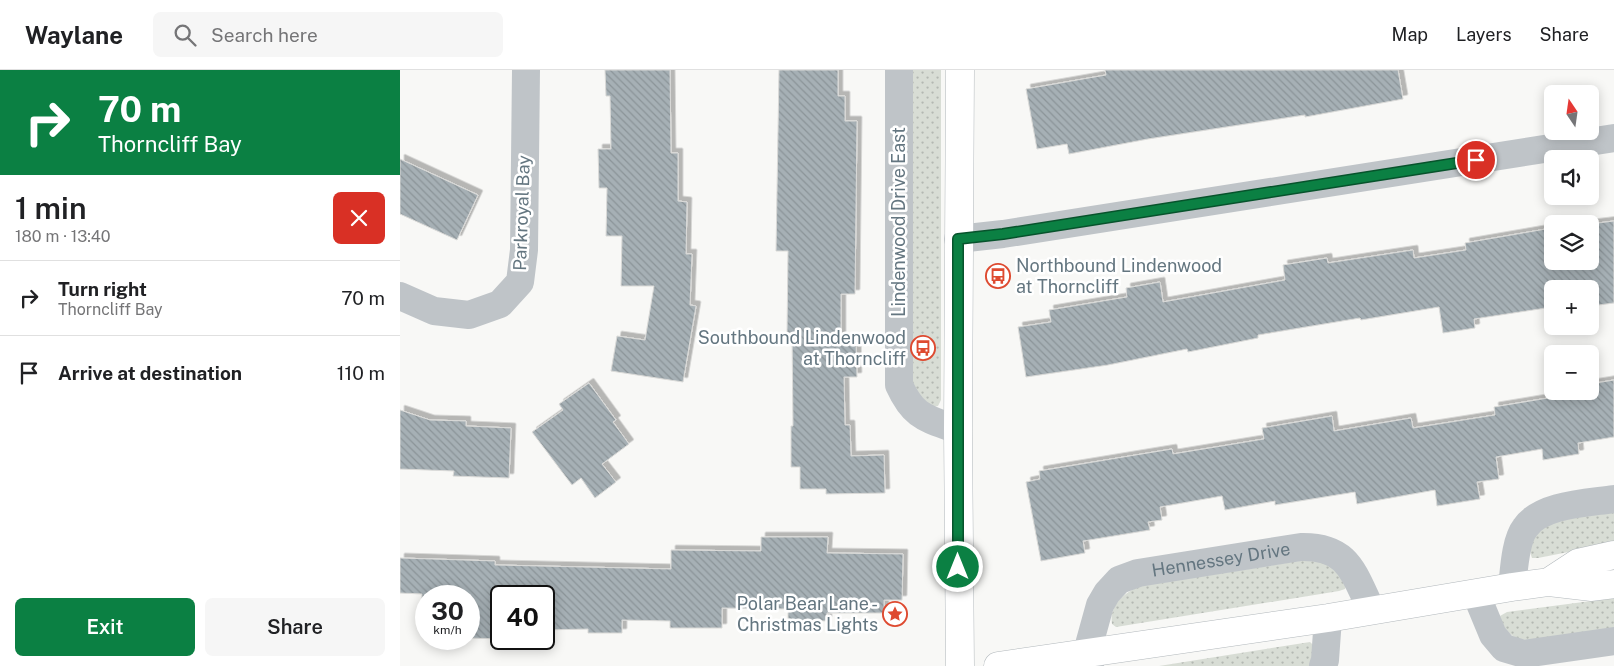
<!DOCTYPE html>
<html lang="en">
<head>
<meta charset="utf-8">
<style>
	:root { --surface:#fff; --page:#f6f6f6; --text:#202124; --muted:#757577; --line:#e0e0e0; --accent:#0b8043 }
	body { margin:0; font-family:"Public Sans",sans-serif; background:var(--page); color:var(--text); height:100vh; display:flex; flex-direction:column; font-size:19px; white-space:nowrap }
	* { box-sizing:border-box; margin:0 }
	p { font-size:16px; color:var(--muted) }
	.icon { flex:none; width:28px; height:28px; fill:none; stroke:currentColor; stroke-width:2; stroke-linecap:round; stroke-linejoin:round }
	.map { position:relative; flex:1; overflow:hidden }
	.sheet { display:flex; flex-direction:column; background:var(--surface); width:400px }
	.sheet>* { flex:none }
	.banner { background:#0b8043; color:#fff; overflow:hidden }
	.needle { width:32px; rotate:347deg }
	.controls { position:absolute; left:1144px; top:15px; display:grid; gap:10px }
	.controls a { display:grid; place-items:center; width:55px; height:55px; border-radius:8px; background:var(--surface); box-shadow:0 2px 12px #0003; font-size:25px }
	.speed { position:absolute; left:15px; top:515px; display:flex; gap:10px; font-size:25px; font-weight:700; text-align:center }
	.speed>* { display:grid; place-content:center; width:65px; height:65px; border-radius:50%; background:var(--surface); box-shadow:0 2px 12px #0003; line-height:1 }
	.speed small { font-size:12px; font-weight:400 }
	.speed .limit { border:2px solid #111; border-radius:8px; background:#fff; color:#111 }
	.pin { position:absolute; display:grid; place-items:center; width:42px; height:42px; color:#fff; margin:-21px; border:2px solid #fff; border-radius:50%; box-shadow:0 1px 5px #0007 }
	.me { position:absolute; width:55px; margin:-28px; rotate:0deg; stroke-linejoin:round; filter:drop-shadow(0 0 4px #0008) }
	.turn { display:flex; align-items:center; gap:18px; height:105px; padding:0 15px; font-size:22px }
	.turn .icon { width:65px; height:65px; stroke-width:2.5 }
	.turn b { display:block; font-size:35px; line-height:42px }
	.round { display:grid; place-items:center; flex:none; width:52px; height:52px; border-radius:8px; background:var(--page) }
	.head { display:flex; align-items:center; justify-content:space-between; height:85px; padding:0 15px }
	h1 { font-size:30px; font-weight:600; line-height:38px }
	.button { display:flex; gap:10px; margin-top:auto; padding:10px 15px }
	.button a { flex:1; height:58px; border-radius:8px; background:var(--accent); color:#fff; font-size:20px; font-weight:600; line-height:58px; text-align:center }
	.button a+a { background:var(--page); color:var(--text) }
	ul { padding:0; list-style:none }
	li { display:flex; align-items:center; gap:15px; height:75px; padding:0 15px; border-top:1px solid var(--line) }
	li div { flex:1 }
	li b { display:block; font-size:19px }
	li em { font-style:normal }
	header { display:flex; align-items:center; gap:30px; box-sizing:border-box; height:70px; padding:0 25px; background:var(--surface); border-bottom:1px solid var(--line) }
	header strong { font-size:24px }
	nav { display:flex; gap:28px; margin-inline-start:auto; font-size:18px }
	.search { width:350px; height:45px; background:var(--page); display:flex; align-items:center; gap:12px; box-sizing:border-box; padding:0 18px; border-radius:8px; color:var(--muted); font-size:19px }
	main { display:flex; flex:1; min-height:0 }
	.map>svg:first-child { display:block }
	.grass { fill:url(#grass-dots) }
	.building { fill:url(#building-back-hatch); stroke:#dadad8; filter:url(#shadow) }
	.lines { fill:none; stroke-linecap:round; stroke-linejoin:round }
	.secondary-casing { stroke:#b2b8bc; stroke-width:29 }
	.street { stroke:#bfc4c8; stroke-width:28 }
	.secondary { stroke:#fff; stroke-width:28 }
	.route-casing { stroke:#07532c; stroke-width:12 }
	.route { stroke:#0b8043; stroke-width:9 }
	.labels { text-anchor:middle; stroke-width:5; stroke-linejoin:round; paint-order:stroke }
	.street-label { font-size:18px; fill:#647680; stroke:#fff }
	.poi-label { font-size:18px; fill:#647680; stroke:#fff; text-anchor:end }
</style>
</head>
<body>
<header>
<strong>Waylane</strong>
<div class="search"><svg class="icon" aria-label="search" viewBox="0 0 24 24"><circle cx="10" cy="10" r="6"/><path d="M15 15l6 6"/></svg>Search here</div>
<nav><a>Map</a><a>Layers</a><a>Share</a></nav>
</header>
<main>
<section class="sheet">
<div class="banner">
<div class="turn"><svg class="icon" aria-label="right" viewBox="0 0 24 24"><path d="M7 20v-9h11M14 6l5 5-5 5"/></svg><div><b>70 m</b>Thorncliff Bay</div></div>
</div>
<div class="head"><div><h1>1 min</h1><p>180 m · 13:40</p></div><a class="round" style="background:#d93025;color:#fff"><svg class="icon" aria-label="close" viewBox="0 0 24 24"><path d="M6 6l12 12M18 6L6 18"/></svg></a></div>
<ul>
<li><svg class="icon" aria-label="right" viewBox="0 0 24 24"><path d="M7 20v-9h11M14 6l5 5-5 5"/></svg><div><b>Turn right</b><p>Thorncliff Bay</p></div><em>70 m</em></li>
<li><svg class="icon" aria-label="arrive" viewBox="0 0 24 24"><path d="M6 21V4h12l-3 4 3 4H6"/></svg><div><b>Arrive at destination</b></div><em>110 m</em></li>
</ul>
<div class="button"><a>Exit</a><a>Share</a></div>
</section>
<div class="map">
<svg width="1214" height="596" viewBox="0 0 1214 596">
	<defs>
		<pattern id="grass-dots" width="8" height="8" patternUnits="userSpaceOnUse" patternTransform="scale(1.25)"><rect width="8" height="8" fill="#d8ddd5"/><path d="M2 2h.1M6 6h.1" fill="none" stroke="#b3b8b2" stroke-width="1.8" stroke-linecap="round"/></pattern>
		<pattern id="building-back-hatch" width="6" height="6" patternUnits="userSpaceOnUse" patternTransform="scale(1.25)"><rect width="6" height="6" fill="#a6b0b5"/><path d="M-1 5l2 2M0 0l6 6M5-1l2 2" fill="none" stroke="#8b9498"/></pattern>
		<filter id="shadow"><feDropShadow dx="4.5" dy="-4.5" stdDeviation="0" flood-color="#0004"/></filter>
	</defs>
	<rect width="100%" height="100%" fill="#f8f8f6"/>
	<path class="grass" d="M511 0H541V330L538 336 532 337 513 319Z
		M1214 442V473L1138 488H1132C1117 448 1191 446 1214 442Z
		M912 489 935 498 946 516 945 519 939 521 716 557 712 554C709 535 724 523 740 516Z
		M1214 528V559C1192 562 1139 574 1120 569 1110 567 1102 556 1100 546L1107 542Z
		M910 572 914 576 913 587 909 596H759Z"/>
	<path class="building" d="M205 0H270L271 83H278V131L287 132 286 184H292L290 235 296 236 283 312 211 301 217 266 245 270 254 216H221L222 166H206L207 118H199L198 79H211L210 26H206Z
		M379 0H438V26H445V51H457L455 224H441V273L456 272 457 307H444L445 355H450L451 386 484 385 485 423 426 424V419H400V397H391V356H393L392 263H387L388 181H376Z
		M705 0H998L1003 29 905 47V45L748 69 669 84 667 74 637 79 626 19 706 5Z
		M0 89 78 125 57 170 0 144Z
		M1214 151V233L1191 236 1190 238V219H1152V244L1147 245 1146 238 1074 249 1075 258 1043 263 1039 237 961 250 960 248 858 265V268L788 282 787 279 708 295 626 307 618 257 651 252 649 240 727 227 726 218 760 212 763 232 885 210 883 195 927 188 928 193 1013 180 1014 188 1066 180 1065 173 1152 158V191H1190V154Z
		M1214 310V367L1178 373 1179 384 1143 390 1142 379 1096 387 1099 409 1077 412 1080 429 1037 436 1035 420 957 434 955 422 875 435V431L825 440 822 426 760 437 762 450 748 452 750 460 683 471 685 483 641 491 626 412 640 409 639 401 772 379 773 384 864 369 862 358 932 346 934 361 1011 348 1013 358 1095 345 1094 337 1190 321V314Z
		M189 313 216 350 213 352 229 374 202 394 216 412 195 428 181 408 172 415 132 362 163 340 159 334Z
		M0 340 30 350 66 351V356L111 358 109 408 53 406 54 401 0 399Z
		M361 467H428L427 483 503 484 502 530H484V543H427V551L388 550V539L322 538V558H270V551L222 550V563H188V559L144 560V526H101V569L69 568V526H26V548H21L22 524 0 523V488L95 491V495L271 499V480L361 481Z
		M103 569H139V571Z"/>
	<g class="lines">
		<defs>
			<path id="secondary" d="M1149 512 1178 493 1214 485
				M560 596 558 360 560 0
				M598 596 928 548 1112 517 1149 512 1192 517 1214 514"/>
		</defs>
		<use href="#secondary" class="secondary-casing"/>
		<g class="street">
			<path d="M499 0V315C514 348 526 348 558 360"/>
			<path d="M558 169 603 164 1214 68"/>
			<path d="M0 226 34 241 69 245 100 234 120 212 124 180 126 0"/>
			<path d="M1112 517C1114 501 1115 471 1125 458 1141 434 1188 433 1214 429"/>
			<path d="M1076 524 1093 565 1104 578 1124 584 1214 571"/>
			<path id="s1" d="M690 596 687 582 700 535 707 523 719 510 738 503 901 477C948 476 953 502 971 539"/>
			<path d="M923 596 925 590 928 548"/>
		</g>
		<use href="#secondary" class="secondary"/>
	</g>
	<g class="lines">
		<defs>
			<path id="route" d="M558 497V169L603 164 1076 90"/>
		</defs>
		<use href="#route" class="route-casing"/>
		<use href="#route" class="route"/>
	</g>
	<defs>
		<symbol id="bus-ring" viewBox="-11 -11 22 22"><circle r="9.5" fill="#fff" stroke="#de4a30" stroke-width="1.5"/><path d="M-5-6H5V4H4V6H2V4H-2V6H-4V4H-5ZM-3.5-4V0h7V-4ZM-3.5 1.2v1.5H-2V1.2ZM2 1.2v1.5H3.5V1.2Z" fill="#de4a30"/></symbol>
		<symbol id="sight-ring" viewBox="-11 -11 22 22"><circle r="9.5" fill="#fff" stroke="#de4a30" stroke-width="1.5"/><path d="M0-6L1.8-2.2L6-1.7L2.9 1.2L3.7 5.4L0 3.3L-3.7 5.4L-2.9 1.2L-6-1.7L-1.8-2.2Z" fill="#de4a30"/></symbol>
	</defs>
	<g fill-rule="evenodd">
		<use href="#bus-ring" x="584" y="192" width="28" height="28"/>
		<use href="#bus-ring" x="509" y="264" width="28" height="28"/>
		<use href="#sight-ring" x="481" y="530" width="28" height="28"/>
	</g>
	<g class="labels">
		<g class="street-label">
			<text transform="translate(122 143) rotate(-88)" y="6">Parkroyal Bay</text>
			<text transform="translate(499 152) rotate(-90)" y="6">Lindenwood Drive East</text>
			<text dy="6" stroke="none"><textPath href="#s1" startOffset="199">Hennessey Drive</textPath></text>
		</g>
		<g class="poi-label">
			<text x="616" y="202" text-anchor="start">Northbound Lindenwood<tspan x="616" dy="21">at Thorncliff</tspan></text>
			<text x="506" y="274">Southbound Lindenwood<tspan x="506" dy="21">at Thorncliff</tspan></text>
			<text x="478" y="540">Polar Bear Lane -<tspan x="478" dy="21">Christmas Lights</tspan></text>
		</g>
	</g>
</svg>
<div class="controls">
<a><svg class="needle" viewBox="-14 -14 28 28"><path d="M0-13l5 13h-10z" fill="#e53935"/><path d="M0 13l5-13h-10z" fill="#757577"/></svg></a>
<a><svg class="icon" aria-label="sound" viewBox="0 0 24 24"><path d="M4 9h4l5-4v14l-5-4H4zM17 9q2 3 0 6"/></svg></a>
<a><svg class="icon" aria-label="layers" viewBox="0 0 24 24"><path d="M12 4l9 5-9 5-9-5zM3 14l9 5 9-5"/></svg></a>
<a>+</a>
<a>−</a>
</div>
<div class="speed"><div>30<small>km/h</small></div><div class="limit">40</div></div>
<div class="pin" style="left:1076px;top:90px;background:#d93025"><svg class="icon" aria-label="arrive" viewBox="0 0 24 24"><path d="M6 21V4h12l-3 4 3 4H6"/></svg></div>
<svg class="me" style="left:558px;top:497px" viewBox="-20 -20 40 40"><circle r="17" fill="#0b8043" stroke="#fff" stroke-width="3"/><path d="M0-11L8 9 0 5-8 9z" fill="#fff"/></svg>
</div>
</main>
</body>
</html>
